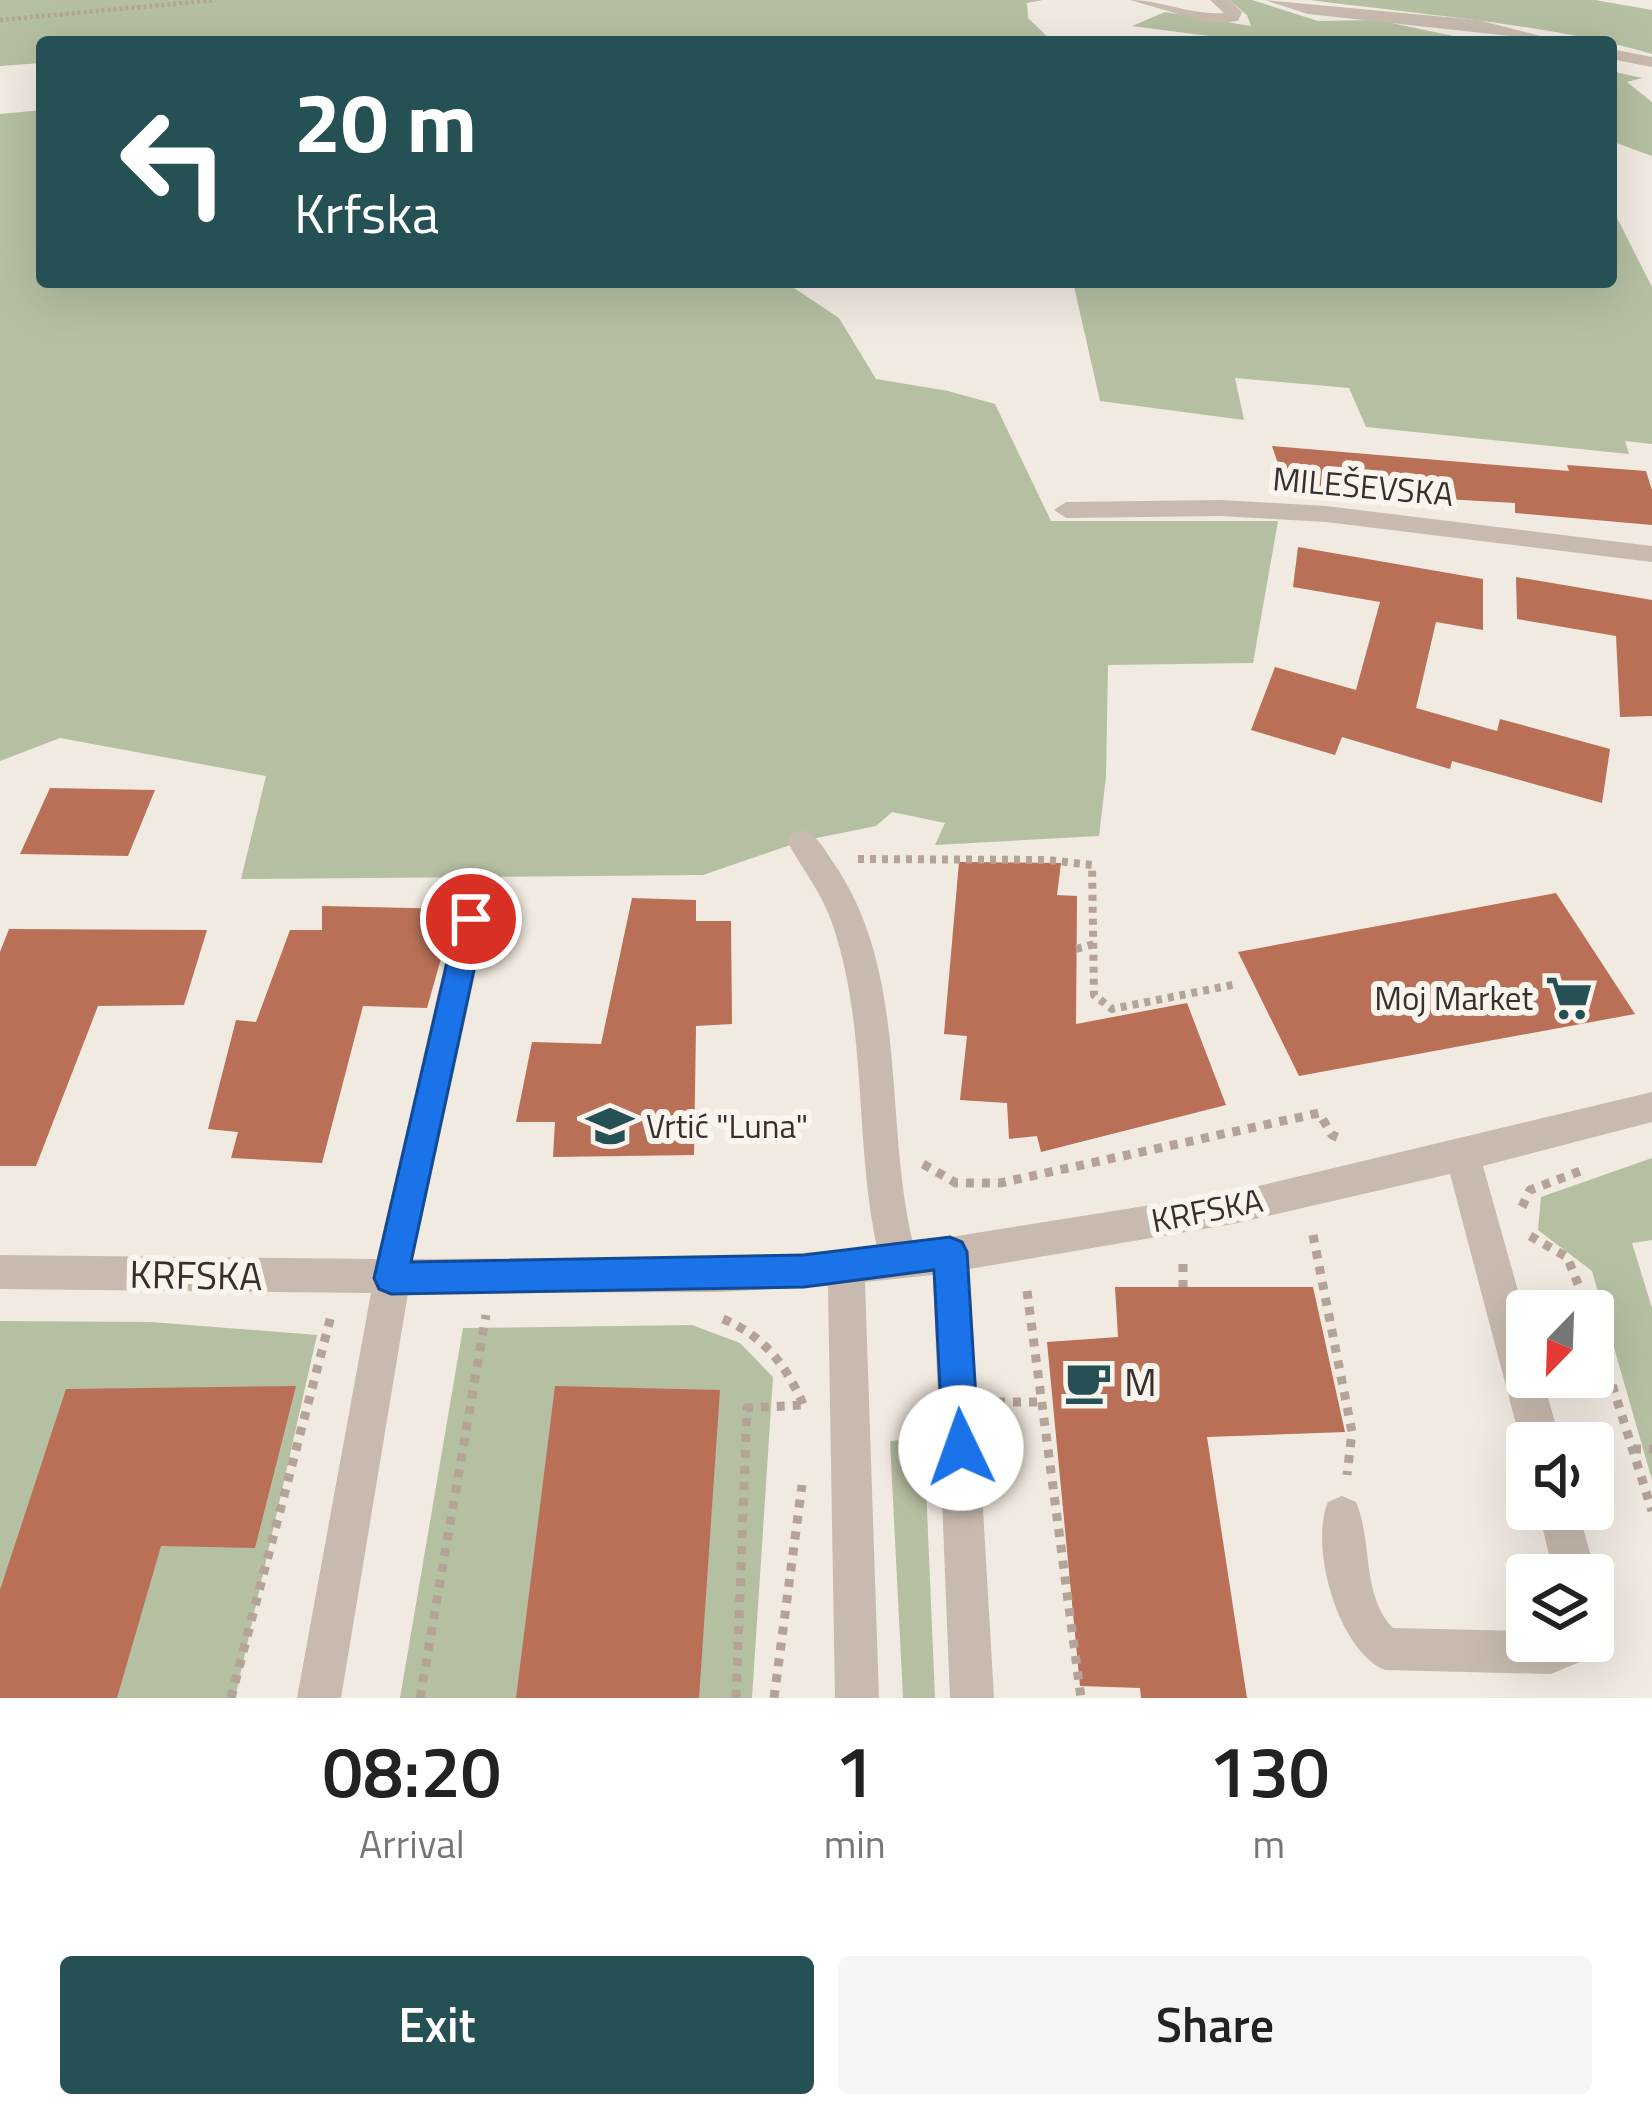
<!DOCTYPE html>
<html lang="en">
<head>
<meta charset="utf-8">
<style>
	:root { --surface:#fff; --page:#f6f6f6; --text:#222; --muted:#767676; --accent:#255155 }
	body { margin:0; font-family:"Titillium Web",sans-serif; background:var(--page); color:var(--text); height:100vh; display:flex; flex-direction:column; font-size:45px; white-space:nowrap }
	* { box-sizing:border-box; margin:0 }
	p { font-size:39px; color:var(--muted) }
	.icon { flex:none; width:66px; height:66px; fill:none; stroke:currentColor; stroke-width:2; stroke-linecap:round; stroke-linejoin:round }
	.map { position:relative; height:1698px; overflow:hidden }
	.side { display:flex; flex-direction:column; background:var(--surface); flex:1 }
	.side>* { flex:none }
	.guide { position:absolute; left:36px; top:36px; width:1581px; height:252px; border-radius:12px; box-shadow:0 12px 48px #0002; background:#255155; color:#fff; overflow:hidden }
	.needle { width:78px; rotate:203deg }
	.buttons { position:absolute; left:1506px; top:1290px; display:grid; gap:24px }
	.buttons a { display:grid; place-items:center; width:108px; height:108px; border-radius:12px; background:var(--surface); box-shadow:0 12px 48px #0002; font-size:60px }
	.pin { position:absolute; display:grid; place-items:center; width:102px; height:102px; color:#fff; margin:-51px; border:6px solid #fff; border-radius:50%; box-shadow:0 3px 12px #0007 }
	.me { position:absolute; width:132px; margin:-66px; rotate:357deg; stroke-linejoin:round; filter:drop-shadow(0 0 9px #0008) }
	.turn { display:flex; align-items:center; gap:42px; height:252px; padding:0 60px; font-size:54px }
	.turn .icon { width:156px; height:156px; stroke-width:2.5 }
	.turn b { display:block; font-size:84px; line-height:102px }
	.eta { display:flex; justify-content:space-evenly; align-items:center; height:204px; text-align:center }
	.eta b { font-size:72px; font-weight:600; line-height:84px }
	.action { display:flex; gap:24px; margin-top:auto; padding:24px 60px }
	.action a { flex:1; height:138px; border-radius:12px; background:var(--accent); color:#fff; font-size:48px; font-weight:600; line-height:138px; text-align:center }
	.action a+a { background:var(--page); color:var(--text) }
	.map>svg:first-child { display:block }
	.green { fill:#b5bfa2 }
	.building { fill:#b97057 }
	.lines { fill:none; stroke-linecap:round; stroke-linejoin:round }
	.path-far2 { stroke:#b4a498; stroke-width:4.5; stroke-dasharray:3 3; stroke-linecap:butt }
	.path-far1 { stroke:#b4a498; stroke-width:8; stroke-dasharray:6 6; stroke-linecap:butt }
	.path { stroke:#b4a498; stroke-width:9; stroke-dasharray:8 8; stroke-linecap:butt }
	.minor { fill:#c8baae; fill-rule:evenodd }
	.route { fill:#1a73e8; stroke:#114b97; stroke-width:3 }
	.labels { text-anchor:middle; stroke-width:12; stroke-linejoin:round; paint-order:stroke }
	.street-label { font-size:33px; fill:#382f2c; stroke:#f9f4ed }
	.poi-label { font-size:33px; fill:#382f2c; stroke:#f9f4ed; text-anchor:end }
	.near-street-label { font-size:39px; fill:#382f2c; stroke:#f9f4ed }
	.near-poi-label { font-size:39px; fill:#382f2c; stroke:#f9f4ed; text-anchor:start }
</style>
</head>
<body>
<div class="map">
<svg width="1652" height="1698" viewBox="0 0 1652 1698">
	<rect width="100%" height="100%" fill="#f1eae1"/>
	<path class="green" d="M0 0H1043L1027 3 1028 18 1053 42H42V63L0 66Z
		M1229 0H1252L1318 21 1377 20 1482 42H1255L1132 26 1165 12 1251 26 1247 15Z
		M1310 0H1595L1652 10V54C1544 23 1424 15 1310 0Z
		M1611 71 1642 78 1627 82 1652 102V156L1611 141Z
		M42 110V282H785L839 318 876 379 948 391 995 404 1051 521H1278L1253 663 1108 665 1106 777 1099 836 935 845 945 823 892 812 876 826 802 841 703 875 241 879 266 776 60 738 0 761V114Z
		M1611 206 1652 287V444L1625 441 1629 454 1366 427 1349 388 1235 378 1244 420 1100 401 1073 282H1611Z
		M1652 1158V1240L1632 1243 1652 1308V1480L1592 1271 1538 1230 1541 1197Z
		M0 1321 151 1322 317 1335 235 1698H0Z
		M692 1325 740 1343 773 1377 752 1698H400L463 1328Z
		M924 1438 935 1698H903L890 1441Z"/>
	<path class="building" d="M1272 446 1569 471 1567 465 1646 471 1652 490V525L1515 513V503L1287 490Z
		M1298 547 1483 579V630L1436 622 1416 708 1497 731 1500 719 1610 749 1602 803 1452 761 1450 769 1342 737 1335 755 1251 730 1275 667 1356 690 1380 602 1293 587Z
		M1516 577 1652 600V716L1620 717 1616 636 1517 619Z
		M50 788 155 790 128 856 20 854Z
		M959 862 1061 863 1057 895 1077 896 1076 1024 1187 1003 1226 1105 1041 1152 1037 1136 1009 1139 1007 1103 960 1100 967 1036 944 1034Z
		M1556 893 1635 1014 1299 1076 1238 952Z
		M632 898 696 900V921H731L732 1024 696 1026 694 1155 553 1157 555 1122H516L532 1042 601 1044Z
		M322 906 455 909 427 1008 363 1006 322 1163 231 1158 238 1132 208 1129 236 1020 256 1022 290 930H322Z
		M9 929 207 930 184 1005 98 1006 36 1166H0V952Z
		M1115 1287H1313L1345 1432 1207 1437 1247 1698H1141L1140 1688 1080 1686 1047 1342 1118 1337Z
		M296 1386 255 1548 161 1546 117 1698H0V1590L66 1389Z
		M555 1386 720 1390 699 1698H516Z"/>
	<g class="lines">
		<path class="path-far2" d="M0 20 216 0"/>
		<path class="path-far1" d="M858 859 1048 860 1092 865 1094 995 1112 1009 1237 984
			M1076 949 1095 944"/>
		<path class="path" d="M923 1164 956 1183H1000L1319 1113 1332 1135 1344 1140
			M1522 1207 1530 1190 1583 1170
			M1313 1235 1352 1432 1347 1475
			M1530 1236 1567 1257 1589 1311
			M1183 1264V1287
			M1027 1291 1081 1698
			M723 1319C764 1336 785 1364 803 1404
			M1593 1324 1652 1511
			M997 1402H1040
			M1633 1449H1652
			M231 1698 331 1316
			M420 1698 486 1315
			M736 1698 747 1408 803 1405
			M774 1698 802 1485"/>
		<path class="minor" d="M1130 0C1161 0 1194 16 1224 13L1210 0H1229L1242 12 1238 21 1213 24Z
			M1265 0 1478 20 1564 42 1308 14Z
			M1611 49 1652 57V67L1611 59Z
			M1221 500 1326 506 1652 546V562L1326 522 1221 516 1066 518 1054 510 1066 502Z
			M802 830C817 834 824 849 833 862 910 973 883 1119 913 1243L1233 1192 1652 1092V1122L1483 1166 1527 1323V1377H1542L1561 1443H1527V1457L1521 1443 1450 1174 1233 1224 969 1269 994 1698H950L933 1275 865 1282 879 1698H835L828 1286 719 1292 408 1293 341 1698H297L371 1293 0 1289V1255L377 1259 455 919 460 910 471 907 482 910 487 919 413 1259 748 1257 877 1247C854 1140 868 1027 832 923 822 893 802 869 787 841L791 833Z
			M1342 1496 1356 1502C1373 1542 1361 1595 1393 1628L1527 1631V1641H1593V1626L1600 1641 1594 1656 1551 1674 1385 1670C1338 1651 1309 1546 1328 1502Z
			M1538 1509H1578L1596 1575 1593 1582V1575H1554Z"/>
	</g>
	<path class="route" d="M471 907 481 911 485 919 411 1262 804 1255 950 1237 962 1242 967 1252 979 1448 973 1460 961 1466 948 1460 943 1448 934 1270 804 1287 391 1294 379 1289 374 1278 457 919 461 911Z"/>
	<defs>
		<symbol id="supermarket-bare" viewBox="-9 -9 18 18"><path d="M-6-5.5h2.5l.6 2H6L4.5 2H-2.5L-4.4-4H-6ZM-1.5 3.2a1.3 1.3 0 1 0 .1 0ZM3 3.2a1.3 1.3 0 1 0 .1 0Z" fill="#255155" stroke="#f9f4ed" stroke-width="2.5" paint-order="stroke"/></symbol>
		<symbol id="school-bare" viewBox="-9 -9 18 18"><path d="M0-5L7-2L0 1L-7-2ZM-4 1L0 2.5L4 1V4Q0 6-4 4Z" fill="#255155" stroke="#f9f4ed" stroke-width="2.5" paint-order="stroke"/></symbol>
		<symbol id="cafe-bare" viewBox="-9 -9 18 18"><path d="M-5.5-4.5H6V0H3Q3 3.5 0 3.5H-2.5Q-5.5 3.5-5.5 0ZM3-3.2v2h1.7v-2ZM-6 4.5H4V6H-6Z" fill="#255155" stroke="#f9f4ed" stroke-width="2.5" paint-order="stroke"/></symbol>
	</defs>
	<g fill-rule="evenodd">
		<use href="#supermarket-bare" x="1536" y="965" width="66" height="66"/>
		<use href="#school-bare" x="577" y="1093" width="66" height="66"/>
		<use href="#cafe-bare" x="1055" y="1349" width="66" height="66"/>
	</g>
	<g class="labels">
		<g class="street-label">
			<text transform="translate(1363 486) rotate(5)" y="12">MILEŠEVSKA</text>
			<text transform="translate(1207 1210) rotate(-11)" y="12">KRFSKA</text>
		</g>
		<g class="poi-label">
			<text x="1533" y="1010">Moj Market</text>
			<text x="646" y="1138" text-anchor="start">Vrtić "Luna"</text>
		</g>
		<g class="near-street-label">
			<text transform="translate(196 1275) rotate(1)" y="14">KRFSKA</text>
		</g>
		<g class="near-poi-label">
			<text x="1124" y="1396">M</text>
		</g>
	</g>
</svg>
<div class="buttons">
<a><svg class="needle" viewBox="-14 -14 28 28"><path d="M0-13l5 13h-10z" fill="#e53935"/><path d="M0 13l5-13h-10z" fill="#767676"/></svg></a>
<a><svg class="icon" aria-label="sound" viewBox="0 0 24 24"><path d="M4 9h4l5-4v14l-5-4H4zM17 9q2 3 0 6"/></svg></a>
<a><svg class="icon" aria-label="layers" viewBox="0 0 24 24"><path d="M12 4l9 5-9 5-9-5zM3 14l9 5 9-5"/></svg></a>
</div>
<div class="pin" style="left:471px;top:919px;background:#d93025"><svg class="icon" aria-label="arrive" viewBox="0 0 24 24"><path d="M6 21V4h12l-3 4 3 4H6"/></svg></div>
<svg class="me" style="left:961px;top:1448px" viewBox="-20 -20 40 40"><circle r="19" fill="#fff"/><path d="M0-13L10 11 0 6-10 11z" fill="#1a73e8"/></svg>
<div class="guide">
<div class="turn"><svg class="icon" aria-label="left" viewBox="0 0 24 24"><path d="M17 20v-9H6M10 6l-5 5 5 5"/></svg><div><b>20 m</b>Krfska</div></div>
</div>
</div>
<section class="side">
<div class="eta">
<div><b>08:20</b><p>Arrival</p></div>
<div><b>1</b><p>min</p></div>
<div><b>130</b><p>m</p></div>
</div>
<div class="action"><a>Exit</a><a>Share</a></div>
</section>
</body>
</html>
